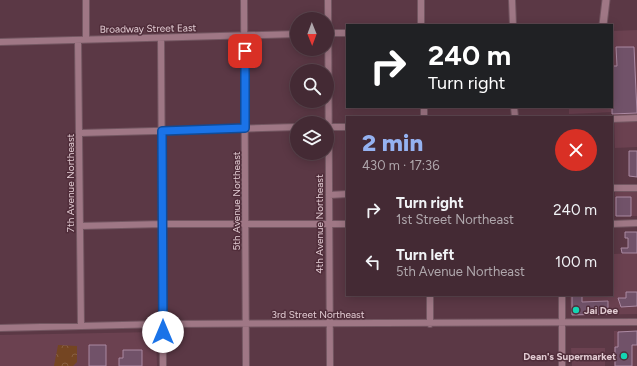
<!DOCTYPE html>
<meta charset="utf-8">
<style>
:root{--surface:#442a34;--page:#4e3640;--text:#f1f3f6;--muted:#afa7ac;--line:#5c464f;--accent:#95b2f1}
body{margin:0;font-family:Figtree,sans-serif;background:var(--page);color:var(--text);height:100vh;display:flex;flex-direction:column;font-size:15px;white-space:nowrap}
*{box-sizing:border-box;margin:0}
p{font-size:13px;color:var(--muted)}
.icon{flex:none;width:22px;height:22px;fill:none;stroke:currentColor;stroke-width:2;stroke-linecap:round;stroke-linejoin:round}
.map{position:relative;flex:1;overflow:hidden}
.drawer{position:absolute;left:346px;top:116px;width:267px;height:180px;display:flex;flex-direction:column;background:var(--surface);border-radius:0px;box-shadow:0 2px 10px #0003,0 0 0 1px var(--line)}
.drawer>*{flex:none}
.hud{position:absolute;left:346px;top:24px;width:267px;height:84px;border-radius:0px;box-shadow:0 2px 10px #0003,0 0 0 1px var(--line);background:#202124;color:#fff;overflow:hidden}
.needle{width:26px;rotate:179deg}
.buttons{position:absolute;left:290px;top:12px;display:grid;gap:8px}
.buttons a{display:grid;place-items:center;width:44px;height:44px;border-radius:50%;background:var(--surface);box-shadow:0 2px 10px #0003,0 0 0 1px var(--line);font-size:20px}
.pin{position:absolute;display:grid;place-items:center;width:34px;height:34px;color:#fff;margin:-17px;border-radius:8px;box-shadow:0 2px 6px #0006}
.me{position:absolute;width:44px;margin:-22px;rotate:0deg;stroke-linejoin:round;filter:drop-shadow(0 0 3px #0008)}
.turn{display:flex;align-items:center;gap:14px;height:84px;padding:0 16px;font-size:18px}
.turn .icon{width:52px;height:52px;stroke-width:2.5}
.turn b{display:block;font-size:28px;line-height:34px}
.round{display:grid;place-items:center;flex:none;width:42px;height:42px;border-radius:21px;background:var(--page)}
.headline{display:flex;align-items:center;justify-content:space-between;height:68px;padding:0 16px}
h1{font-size:24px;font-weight:800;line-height:30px;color:var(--accent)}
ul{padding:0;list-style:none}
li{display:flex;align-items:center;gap:12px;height:52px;padding:0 16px}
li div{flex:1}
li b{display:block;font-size:15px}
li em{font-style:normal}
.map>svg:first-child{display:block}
.built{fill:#6b4150}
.park{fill:url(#park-crowns)}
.building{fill:#715269;stroke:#ab89a2}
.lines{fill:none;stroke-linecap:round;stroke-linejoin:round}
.minor-casing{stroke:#735661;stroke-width:8}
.tertiary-casing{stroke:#735661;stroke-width:9}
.minor{stroke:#9f7785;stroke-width:6}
.tertiary{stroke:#9f7785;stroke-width:7}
.route-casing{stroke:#114b97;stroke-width:10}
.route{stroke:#1a73e8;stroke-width:7}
.poi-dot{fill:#13d5b3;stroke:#502d3a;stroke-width:1.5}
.labels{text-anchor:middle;stroke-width:3;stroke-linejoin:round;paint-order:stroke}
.street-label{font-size:10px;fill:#e2ccd3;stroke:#502d3a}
.poi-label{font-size:10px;font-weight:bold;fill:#e2ccd3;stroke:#502d3a;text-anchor:start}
</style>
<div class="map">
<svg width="637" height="366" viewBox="0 0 637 366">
<defs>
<pattern id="park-crowns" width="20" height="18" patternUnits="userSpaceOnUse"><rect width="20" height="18" fill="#744522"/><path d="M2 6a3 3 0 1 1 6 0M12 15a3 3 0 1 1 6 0" fill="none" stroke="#885f41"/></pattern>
</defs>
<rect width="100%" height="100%" fill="#5b3845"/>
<path class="built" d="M637,30V147L615,148L614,112L569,114V107H612V31Z
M615,190H637V216H615Z
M637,253V314L571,315L570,295H612L614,254Z
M614,331H637V366H614Z
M156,332L157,366H0V335Z
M571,348H605V366H572Z"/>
<path class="park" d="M58,345L77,346V362L73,366H54Z"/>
<path class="building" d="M616,47H634L637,113L612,114V66H617Z
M629,151H637V177L629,176Z
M616,197H631V216H616Z
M625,232H637V253H622L621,248H628V238H625Z
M626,292H637V306L621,307L618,298H626Z
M572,295H582V302L608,301V314L572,315Z
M637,331V345H632V366H615V347H618V332Z
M89,345H106V366H89Z
M123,350H142V366H119V358H123Z"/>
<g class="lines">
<g class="minor-casing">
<path id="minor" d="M86,0V39
M244,0L246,366
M328,0L330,366
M421,0V25
M512,0L513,25
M327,33H347
M161,38L163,366
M78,40L81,326
M0,42L297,34
M424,107V117
M514,107L515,117
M612,119L637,118
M327,127H347
M80,133L297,127
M612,188H637
M329,195L347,194
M612,224L637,223
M80,226L163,224H347
M430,295V324
M562,295V366
M0,328L163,324L637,322"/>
</g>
<g class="tertiary-casing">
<path id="tertiary" d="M603,25L606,0"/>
</g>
<use href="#minor" class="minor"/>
<use href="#tertiary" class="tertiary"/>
</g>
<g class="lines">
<g class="route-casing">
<path id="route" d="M163,332L162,131L245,128V51"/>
</g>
<use href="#route" class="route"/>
</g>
<g class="poi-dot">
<circle cx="576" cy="310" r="4"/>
<circle cx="624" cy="356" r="4"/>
</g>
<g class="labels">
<g class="street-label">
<text transform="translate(148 28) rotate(-1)" y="4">Broadway Street East</text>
<text transform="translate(70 183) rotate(-90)" y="4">7th Avenue Northeast</text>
<text transform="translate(236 201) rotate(-90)" y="4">5th Avenue Northeast</text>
<text transform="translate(319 224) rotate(-90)" y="4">4th Avenue Northeast</text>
<text x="318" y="318">3rd Street Northeast</text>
</g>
<g class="poi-label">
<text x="584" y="314">Jai Dee</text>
<text x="616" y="360" text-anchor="end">Dean's Supermarket</text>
</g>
</g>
</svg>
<div class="buttons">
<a><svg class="needle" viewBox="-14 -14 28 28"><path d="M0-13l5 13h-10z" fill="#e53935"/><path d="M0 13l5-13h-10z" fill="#afa7ac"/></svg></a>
<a><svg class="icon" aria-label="search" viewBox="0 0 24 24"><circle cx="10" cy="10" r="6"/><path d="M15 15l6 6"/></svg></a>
<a><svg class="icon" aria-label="layers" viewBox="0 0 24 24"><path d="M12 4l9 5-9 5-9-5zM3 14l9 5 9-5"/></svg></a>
</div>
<div class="pin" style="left:245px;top:51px;background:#d93025"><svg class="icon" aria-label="arrive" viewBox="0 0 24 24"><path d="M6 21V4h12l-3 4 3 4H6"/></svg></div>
<svg class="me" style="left:163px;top:332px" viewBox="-20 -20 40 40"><circle r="19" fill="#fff"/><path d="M0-13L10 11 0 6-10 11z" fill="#1a73e8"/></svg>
<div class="hud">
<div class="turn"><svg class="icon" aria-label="right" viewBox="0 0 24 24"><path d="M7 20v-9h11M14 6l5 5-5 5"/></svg><div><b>240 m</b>Turn right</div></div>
</div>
<section class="drawer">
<div class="headline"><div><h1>2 min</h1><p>430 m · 17:36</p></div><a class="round" style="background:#d93025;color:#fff"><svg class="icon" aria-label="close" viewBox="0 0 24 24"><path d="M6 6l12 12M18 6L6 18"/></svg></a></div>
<ul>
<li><svg class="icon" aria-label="right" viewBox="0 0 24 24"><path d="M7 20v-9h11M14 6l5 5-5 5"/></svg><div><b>Turn right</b><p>1st Street Northeast</p></div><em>240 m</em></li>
<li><svg class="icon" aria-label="left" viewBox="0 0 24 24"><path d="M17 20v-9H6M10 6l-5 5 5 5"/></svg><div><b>Turn left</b><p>5th Avenue Northeast</p></div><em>100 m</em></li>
</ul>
</section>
</div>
